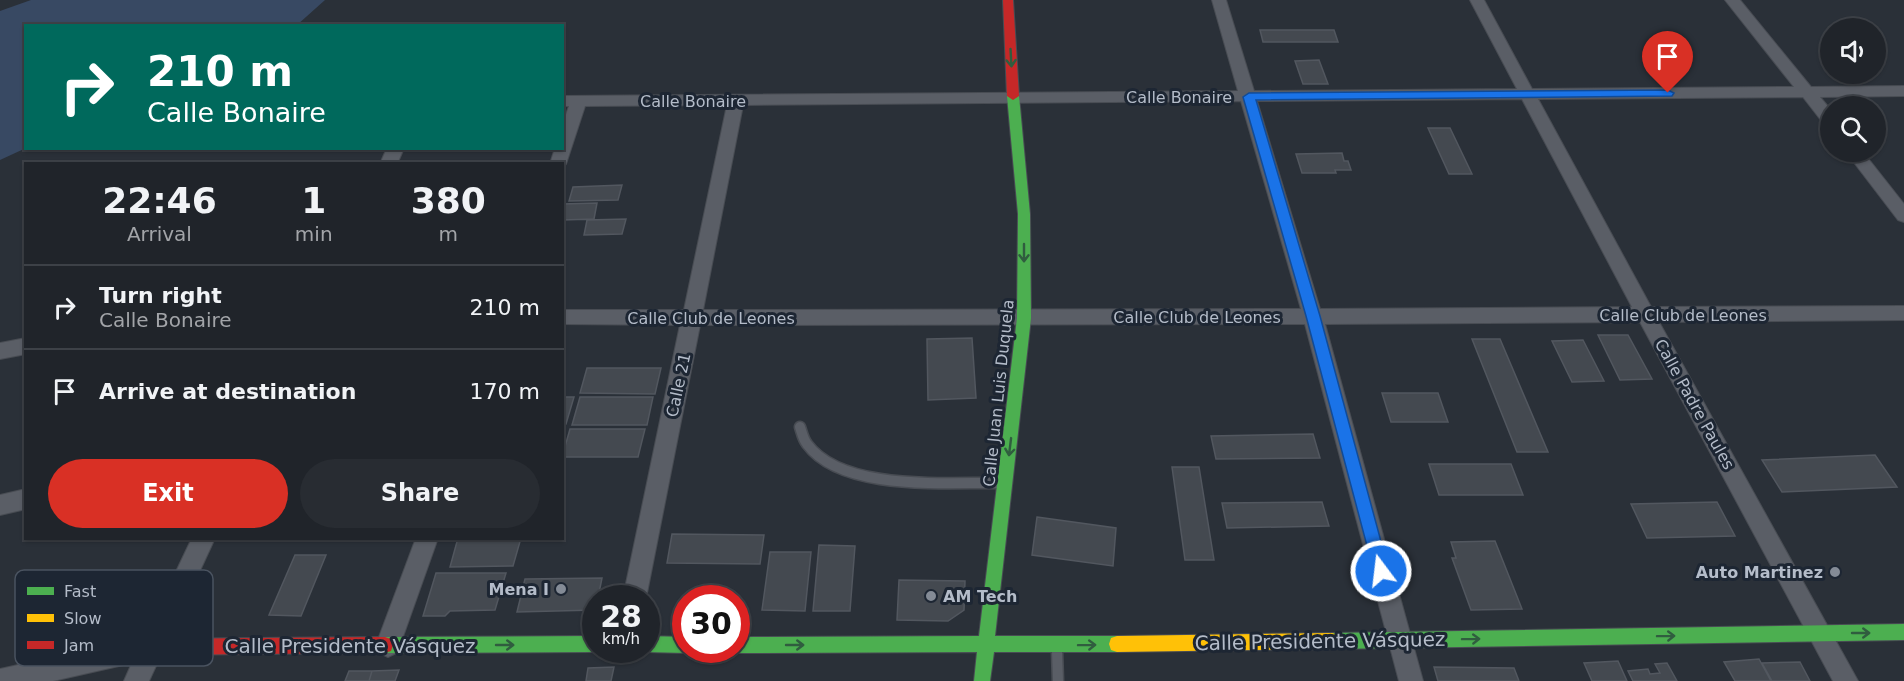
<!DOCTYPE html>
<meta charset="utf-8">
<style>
:root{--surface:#20242a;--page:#282c32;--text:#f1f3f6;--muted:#a2a4a8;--line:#3d4147;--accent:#d93025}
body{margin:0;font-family:"DejaVu Sans",sans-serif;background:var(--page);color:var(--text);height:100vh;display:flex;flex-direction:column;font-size:22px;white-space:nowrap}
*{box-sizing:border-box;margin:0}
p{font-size:20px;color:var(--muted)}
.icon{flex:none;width:33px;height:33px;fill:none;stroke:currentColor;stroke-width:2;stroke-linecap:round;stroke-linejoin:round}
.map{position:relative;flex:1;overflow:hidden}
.details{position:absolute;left:24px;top:162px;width:540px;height:378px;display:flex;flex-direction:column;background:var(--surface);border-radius:0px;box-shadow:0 2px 4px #0004,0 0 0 2px var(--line)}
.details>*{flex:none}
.hud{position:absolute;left:24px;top:24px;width:540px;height:126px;border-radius:0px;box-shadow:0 2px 4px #0004,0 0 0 2px var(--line);background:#00695c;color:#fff;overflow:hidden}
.buttons{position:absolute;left:1820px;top:18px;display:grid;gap:12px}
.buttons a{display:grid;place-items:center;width:66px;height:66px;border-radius:50%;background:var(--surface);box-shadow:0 2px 4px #0004,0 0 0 2px var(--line);font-size:30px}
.speed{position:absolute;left:582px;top:585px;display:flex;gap:12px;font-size:30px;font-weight:700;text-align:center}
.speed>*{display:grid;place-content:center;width:78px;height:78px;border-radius:50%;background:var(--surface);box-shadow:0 2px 4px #0004,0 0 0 2px var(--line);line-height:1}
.speed small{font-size:15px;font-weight:400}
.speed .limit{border:9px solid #d22;background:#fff;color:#111}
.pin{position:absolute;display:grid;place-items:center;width:51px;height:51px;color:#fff;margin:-62px -26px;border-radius:50% 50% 50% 0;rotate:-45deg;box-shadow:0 0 6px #0007}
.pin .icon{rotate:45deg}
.me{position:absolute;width:66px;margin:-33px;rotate:345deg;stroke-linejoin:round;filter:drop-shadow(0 0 4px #0008)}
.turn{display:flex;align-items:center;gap:21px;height:126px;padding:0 24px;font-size:27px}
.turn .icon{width:78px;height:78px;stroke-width:2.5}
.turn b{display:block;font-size:42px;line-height:51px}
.eta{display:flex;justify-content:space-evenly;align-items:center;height:102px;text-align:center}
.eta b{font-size:36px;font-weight:800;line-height:42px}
.button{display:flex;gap:12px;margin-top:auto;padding:12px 24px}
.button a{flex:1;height:69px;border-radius:36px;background:var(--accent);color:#fff;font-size:24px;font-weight:800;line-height:69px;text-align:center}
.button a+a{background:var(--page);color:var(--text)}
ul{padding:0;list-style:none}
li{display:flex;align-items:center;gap:18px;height:84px;padding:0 24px;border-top:2px solid var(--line)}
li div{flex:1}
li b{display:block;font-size:22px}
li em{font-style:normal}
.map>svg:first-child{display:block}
.water{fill:#384963}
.building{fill:#444950;stroke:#52575f;stroke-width:1.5}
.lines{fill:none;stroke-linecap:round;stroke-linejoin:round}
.lane-casing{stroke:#484c53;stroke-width:13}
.street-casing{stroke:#484c53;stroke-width:2}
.fast-casing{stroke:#484c53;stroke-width:2}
.slow-casing{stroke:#484c53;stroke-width:2}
.jam-casing{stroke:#484c53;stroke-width:2}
.lane{stroke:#5a5e66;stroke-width:10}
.street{fill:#5a5e66;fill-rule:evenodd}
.fast{fill:#4caf50;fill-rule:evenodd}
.slow{fill:#ffc107;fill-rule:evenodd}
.jam{fill:#c62828;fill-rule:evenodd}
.oneway{stroke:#305d3f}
.route{fill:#1a73e8;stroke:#114b97;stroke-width:1.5}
.poi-dot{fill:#848b96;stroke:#1d2633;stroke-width:2}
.labels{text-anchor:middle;stroke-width:6;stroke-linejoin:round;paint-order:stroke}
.street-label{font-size:16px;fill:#b4bcc9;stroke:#1d2633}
.poi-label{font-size:16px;font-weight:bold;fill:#b4bcc9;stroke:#1d2633;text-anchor:end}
.near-street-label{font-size:20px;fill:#b4bcc9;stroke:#1d2633}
.key{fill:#1d2633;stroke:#4a5360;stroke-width:1.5}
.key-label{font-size:16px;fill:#b4bcc9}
</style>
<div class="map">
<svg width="1904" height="681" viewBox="0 0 1904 681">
<rect width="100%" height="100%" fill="#2a3038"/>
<path class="water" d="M31,0H325L297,25L26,26V148L0,160V11Z"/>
<path class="building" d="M1260,30H1334L1338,42H1263Z
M1319,60L1328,84H1303L1295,61Z
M1428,128H1450L1472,174H1449Z
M1342,153L1344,161H1348L1351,170H1335L1336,173H1302L1296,154Z
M622,185L618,200L569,201L573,187Z
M597,203L594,219L562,220V204Z
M626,219L622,234L584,235L587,220Z
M1598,335H1628L1652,379L1620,380Z
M972,338L976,398L928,400L927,339Z
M1472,339H1500L1548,452H1517Z
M1583,340L1604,381L1572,382L1552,341Z
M587,368H661L655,394L580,393Z
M1382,393H1438L1448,422H1391Z
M562,397H574L566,424H562Z
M580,397H653L647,425H572Z
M570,429H645L638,457H562Z
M1313,434L1320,458L1216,459L1211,436Z
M1875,455L1897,487L1782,492L1762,460Z
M1429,464H1511L1523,495H1439Z
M1172,467H1199L1214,560H1185Z
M1322,502L1329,526L1227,528L1222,503Z
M1717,502L1735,536L1647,538L1631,504Z
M1037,517L1116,528L1113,566L1032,555Z
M672,534L764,535L760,564L667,563Z
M458,538H521L513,566L450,567Z
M1495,541L1522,609L1471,610L1452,558H1456L1451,542Z
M819,545L855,546L850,611H813Z
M770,552H811L805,611L762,610Z
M295,555H326L301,616L269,615Z
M436,573H506L495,610L450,611L445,616H423Z
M602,578L598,598H596L595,610L517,612L525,579Z
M899,580L965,581L964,610L948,621L897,620Z
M1759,659L1771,681H1735L1724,662Z
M1618,661L1627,681H1592L1584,663Z
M1800,662L1810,681H1772L1762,663Z
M1667,663L1677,681H1633L1628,671L1648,669L1650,674L1660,673L1655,664Z
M614,667L611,681H586L588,668Z
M1434,667L1514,668L1519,681H1438Z
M399,670L395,681H369L372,671Z
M349,671H372L369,681H345Z"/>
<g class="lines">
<g class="lane-casing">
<path id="lane" d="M800,427C802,433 803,439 807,444C842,492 948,482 1001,483
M1057,651L1058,681"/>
</g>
<g class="street-casing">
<path id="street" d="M1212,0H1226L1254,91L1517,89L1470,0H1484L1532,89L1794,87L1725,0H1740L1811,87L1904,86V96L1820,97L1830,109V125L1824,124L1803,97L1538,99L1651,307L1904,306V320L1659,322L1858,681H1833L1640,322L1325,324L1423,681H1399L1305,324L700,325L646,598H623L680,325L562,324V310H684L727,105L585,106L566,164L562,169V164H550L555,148H562V126L569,106H562V96L1238,91ZM1522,99L1632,307L1320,309L1257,101ZM1241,101L1301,309L703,310L743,105Z
M387,148H404L397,164H380Z
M1846,152H1863L1904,204V222L1898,220Z
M26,338V354L0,359V343Z
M26,489V509L0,515V495Z
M192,538H215L149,681H124L132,663L53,681H0V669L145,637Z
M416,538H438L400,645L396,653L388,657L380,653L376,645Z"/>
</g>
<g class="fast-casing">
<path id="fast" d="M1013,92L1019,96L1030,214L1031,318L995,636H1117L1123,638L1125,644L1123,650L1117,652H994L990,681H974L977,652L736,653L730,651L736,650V637L979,636L1017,318L1018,214L1007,96Z
M1904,624V640L1332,649L1326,647L1324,641L1326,635L1332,633Z
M596,636V650H602L596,652L385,653L379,651L377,645L379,639L385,637Z
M646,636L686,637V650H692L686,653L646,652L640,650H646Z"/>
</g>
<g class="slow-casing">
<path id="slow" d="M1332,633L1338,635L1340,641L1338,647L1332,649L1117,652L1111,650L1109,644L1111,638L1117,636Z"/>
</g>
<g class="jam-casing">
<path id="jam" d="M1003,0H1013L1019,96L1013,100L1007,96Z
M385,637L391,639L393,645L391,651L385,653L152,655L146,653L144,647L146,641L152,639Z"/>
</g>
<use href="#lane" class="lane"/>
<use href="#street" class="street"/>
<use href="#fast" class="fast"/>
<use href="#slow" class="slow"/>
<use href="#jam" class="jam"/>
</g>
<defs><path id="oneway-shaft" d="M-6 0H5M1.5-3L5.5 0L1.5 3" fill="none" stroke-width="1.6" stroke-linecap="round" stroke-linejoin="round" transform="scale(1.5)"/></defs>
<g class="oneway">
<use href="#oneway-shaft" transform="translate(1011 58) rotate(87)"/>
<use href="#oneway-shaft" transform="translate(1024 253) rotate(90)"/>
<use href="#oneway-shaft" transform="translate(1010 447) rotate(97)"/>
<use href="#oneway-shaft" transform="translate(1861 633)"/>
<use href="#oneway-shaft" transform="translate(1666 636) rotate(-1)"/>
<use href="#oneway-shaft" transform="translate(1471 639) rotate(-1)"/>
<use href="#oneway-shaft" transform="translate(505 645)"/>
<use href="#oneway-shaft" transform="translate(795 645)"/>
<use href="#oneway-shaft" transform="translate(1087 645) rotate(-1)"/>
</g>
<path class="route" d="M1668,90L1674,93L1672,96L1256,100L1320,316L1389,571L1386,576L1381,578L1375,576L1306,316L1243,97L1249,93Z"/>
<g class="poi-dot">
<circle cx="1835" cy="572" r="6"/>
<circle cx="561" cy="589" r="6"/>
<circle cx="931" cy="596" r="6"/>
</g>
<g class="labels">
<g class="street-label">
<text x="1179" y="103">Calle Bonaire</text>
<text x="693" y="107">Calle Bonaire</text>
<text x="1683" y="321">Calle Club de Leones</text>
<text x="1197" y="323">Calle Club de Leones</text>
<text x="711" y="324">Calle Club de Leones</text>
<text transform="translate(678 385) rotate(-78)" y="6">Calle 21</text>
<text transform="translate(998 393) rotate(-84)" y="6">Calle Juan Luis Duquela</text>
<text transform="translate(1695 404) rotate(61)" y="6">Calle Padre Paules</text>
</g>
<g class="poi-label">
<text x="1823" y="578">Auto Martinez</text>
<text x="549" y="595">Mena I</text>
<text x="943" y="602" text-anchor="start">AM Tech</text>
</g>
<g class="near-street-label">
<text transform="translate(1320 641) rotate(-1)" y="7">Calle Presidente Vásquez</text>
<text x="350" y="653">Calle Presidente Vásquez</text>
</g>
</g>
<rect x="15" y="570" width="198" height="96" rx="9" class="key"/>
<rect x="27" y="587" width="27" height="8" fill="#4caf50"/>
<rect x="27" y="614" width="27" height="8" fill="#ffc107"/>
<rect x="27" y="641" width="27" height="8" fill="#c62828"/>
<g class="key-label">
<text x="64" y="597">Fast</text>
<text x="64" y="624">Slow</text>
<text x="64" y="651">Jam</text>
</g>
</svg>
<div class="buttons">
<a><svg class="icon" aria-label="sound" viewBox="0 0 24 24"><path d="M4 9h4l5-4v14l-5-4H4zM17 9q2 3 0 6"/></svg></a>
<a><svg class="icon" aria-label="search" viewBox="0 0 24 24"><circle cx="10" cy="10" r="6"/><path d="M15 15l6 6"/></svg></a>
</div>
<div class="speed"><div>28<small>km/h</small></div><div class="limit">30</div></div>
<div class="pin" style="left:1668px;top:93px;background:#d93025"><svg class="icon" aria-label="arrive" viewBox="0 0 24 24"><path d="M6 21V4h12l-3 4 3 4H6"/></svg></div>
<svg class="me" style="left:1381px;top:571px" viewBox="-20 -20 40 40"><circle r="17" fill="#1a73e8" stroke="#fff" stroke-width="3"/><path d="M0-11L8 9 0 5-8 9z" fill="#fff"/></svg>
<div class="hud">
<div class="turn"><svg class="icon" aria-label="right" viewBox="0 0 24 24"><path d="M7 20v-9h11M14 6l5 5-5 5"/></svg><div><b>210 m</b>Calle Bonaire</div></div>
</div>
<section class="details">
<div class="eta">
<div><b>22:46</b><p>Arrival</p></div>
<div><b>1</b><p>min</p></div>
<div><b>380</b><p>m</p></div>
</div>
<ul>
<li><svg class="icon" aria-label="right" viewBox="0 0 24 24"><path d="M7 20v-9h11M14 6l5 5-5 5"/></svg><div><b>Turn right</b><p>Calle Bonaire</p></div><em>210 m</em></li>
<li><svg class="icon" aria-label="arrive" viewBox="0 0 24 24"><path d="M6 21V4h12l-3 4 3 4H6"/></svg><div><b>Arrive at destination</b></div><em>170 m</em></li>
</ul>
<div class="button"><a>Exit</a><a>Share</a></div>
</section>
</div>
